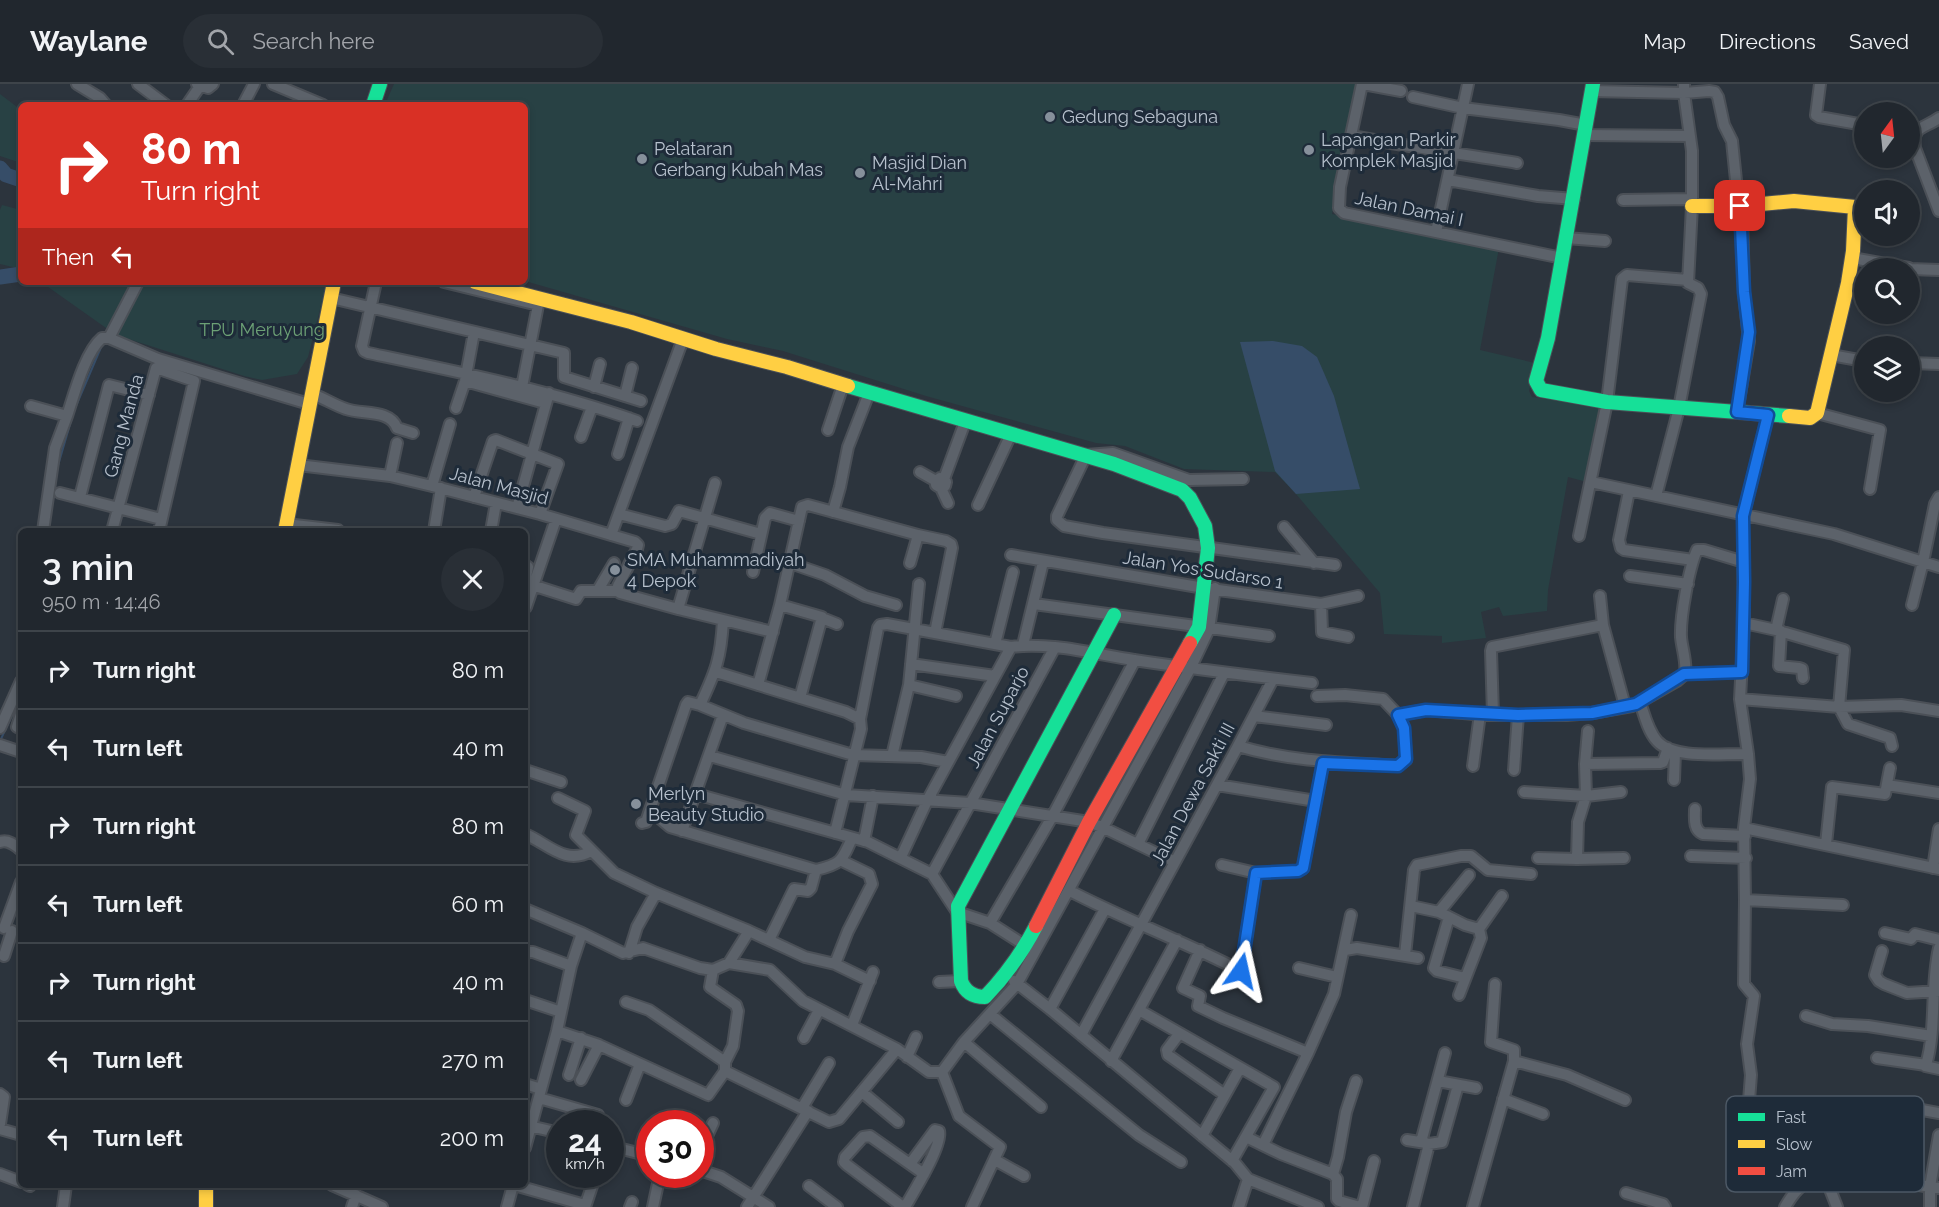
<!DOCTYPE html>
<meta charset="utf-8">
<style>
:root{--surface:#21272e;--page:#292f36;--text:#f1f3f6;--muted:#a2a5aa;--line:#3e444a}
body{margin:0;font-family:Raleway,sans-serif;background:var(--page);color:var(--text);height:100vh;display:flex;flex-direction:column;font-size:22px;white-space:nowrap}
*{box-sizing:border-box;margin:0}
p{font-size:20px;color:var(--muted)}
.icon{flex:none;width:33px;height:33px;fill:none;stroke:currentColor;stroke-width:2;stroke-linecap:round;stroke-linejoin:round}
.map{position:relative;flex:1;overflow:hidden}
.panel{position:absolute;left:18px;top:444px;width:510px;height:660px;display:flex;flex-direction:column;background:var(--surface);border-radius:9px;box-shadow:0 3px 9px #0003,0 0 0 2px var(--line)}
.panel>*{flex:none}
.hud{position:absolute;left:18px;top:18px;width:510px;height:183px;border-radius:9px;box-shadow:0 3px 9px #0003,0 0 0 2px var(--line);background:#d93025;color:#fff;overflow:hidden}
.needle{width:39px;rotate:15deg}
.fabs{position:absolute;left:1854px;top:18px;display:grid;gap:12px}
.fabs a{display:grid;place-items:center;width:66px;height:66px;border-radius:50%;background:var(--surface);box-shadow:0 3px 9px #0003,0 0 0 2px var(--line);font-size:30px}
.speed{position:absolute;left:546px;top:1026px;display:flex;gap:12px;font-size:30px;font-weight:700;text-align:center}
.speed>*{display:grid;place-content:center;width:78px;height:78px;border-radius:50%;background:var(--surface);box-shadow:0 3px 9px #0003,0 0 0 2px var(--line);line-height:1}
.speed small{font-size:15px;font-weight:400}
.speed .limit{border:9px solid #d22;background:#fff;color:#111}
.pin{position:absolute;display:grid;place-items:center;width:51px;height:51px;color:#fff;margin:-26px;border-radius:12px;box-shadow:0 3px 9px #0006}
.me{position:absolute;width:66px;margin:-33px;rotate:11deg;stroke-linejoin:round;filter:drop-shadow(0 0 4px #0008)}
.turn{display:flex;align-items:center;gap:21px;height:126px;padding:0 24px;font-size:27px}
.turn .icon{width:78px;height:78px;stroke-width:2.5}
.turn b{display:block;font-size:42px;line-height:51px}
.then{display:flex;align-items:center;height:57px;padding:0 24px;background:#0003;gap:12px;font-size:22px}
.round{display:grid;place-items:center;flex:none;width:63px;height:63px;border-radius:32px;background:var(--page)}
.head{display:flex;align-items:center;justify-content:space-between;height:102px;padding:0 24px}
h1{font-size:36px;font-weight:600;line-height:45px}
ul{padding:0;list-style:none}
li{display:flex;align-items:center;gap:18px;height:78px;padding:0 24px;border-top:2px solid var(--line)}
li div{flex:1}
li b{display:block;font-size:22px}
li em{font-style:normal}
header{display:flex;align-items:center;gap:36px;box-sizing:border-box;height:84px;padding:0 30px;background:var(--surface);border-bottom:2px solid var(--line)}
header strong{font-size:28px}
nav{display:flex;gap:33px;margin-inline-start:auto;font-size:21px}
.search{width:420px;height:54px;background:var(--page);display:flex;align-items:center;gap:15px;box-sizing:border-box;padding:0 21px;border-radius:33px;color:var(--muted);font-size:22px}
.map>svg:first-child{display:block}
.green{fill:#284144}
.water{fill:#364d68}
.lines{fill:none;stroke-linecap:round;stroke-linejoin:round}
.stream{stroke:#364d68;stroke-width:2}
.river{stroke:#364d68;stroke-width:15}
.street-casing{stroke:#4b5057;stroke-width:14}
.fast-casing{stroke:#4b5057;stroke-width:16}
.slow-casing{stroke:#4b5057;stroke-width:16}
.jam-casing{stroke:#4b5057;stroke-width:16}
.street{stroke:#5c626a;stroke-width:10}
.fast{stroke:#16e098;stroke-width:14}
.slow{stroke:#ffcf43;stroke-width:14}
.jam{stroke:#f24e42;stroke-width:14}
.route-casing{stroke:#114b97;stroke-width:15}
.route{stroke:#1a73e8;stroke-width:10}
.poi-dot{fill:#86909b;stroke:#1e2b39;stroke-width:2}
.labels{text-anchor:middle;stroke-width:6;stroke-linejoin:round;paint-order:stroke}
.poi-label{font-size:18px;fill:#b7c1cd;stroke:#1e2b39;text-anchor:start}
.street-label{font-size:18px;fill:#b7c1cd;stroke:#1e2b39}
.park-label{font-size:18px;fill:#6ca075;stroke:#1e2b39}
.key{fill:#1e2b39;stroke:#4c5865;stroke-width:1.5}
.key-label{font-size:16px;fill:#b7c1cd}
</style>
<header>
<strong>Waylane</strong>
<div class="search"><svg class="icon" aria-label="search" viewBox="0 0 24 24"><circle cx="10" cy="10" r="6"/><path d="M15 15l6 6"/></svg>Search here</div>
<nav><a>Map</a><a>Directions</a><a>Saved</a></nav>
</header>
<div class="map">
<svg width="1939" height="1123" viewBox="0 0 1939 1123">
<rect width="100%" height="100%" fill="#2c343d"/>
<path class="green" d="M394,0H1356L1332,130L1499,164L1480,266L1535,279L1529,307L1532,313L1604,322L1587,398L1568,393L1548,506L1547,527L1503,532L1499,523L1481,528L1486,554L1442,559V552L1384,550L1380,509L1296,410L1275,388L1184,385L1125,362L1096,359L926,312L783,267L727,255L525,197V21H395L386,18Z
M0,10L21,26V79L0,72Z
M2,121L21,126V185L0,180V126Z
M41,198H327L308,273L297,290L262,296L244,292L116,251Z"/>
<path class="water" d="M1273,257L1302,262L1317,273L1334,312L1360,405L1296,410L1275,387L1240,258Z"/>
<g class="lines">
<path class="stream" d="M76,322L102,261
M57,385L73,330
M0,657L21,612"/>
<path class="river" d="M0,84L6,91L21,96
M0,193L21,190"/>
<g class="street-casing">
<path id="street" d="M77,0L100,14L106,21
M138,0L166,21
M197,0L208,4L213,0
M273,0L323,21
M1362,0L1340,103L1339,124L1344,129L1562,174
M1363,0L1401,7
M1684,0V9L1709,7L1715,8L1718,13L1724,41L1732,57L1738,116L1742,128L1744,208L1749,257L1737,328
M1820,0L1816,31L1819,33L1864,41
M1591,7L1684,9L1692,67V122L1688,199L1698,204L1701,210L1679,324L1656,412
M1413,13L1463,24L1559,36L1586,41
M187,21L200,2
M243,21L254,0
M1939,34C1924,45 1912,41 1915,64L1939,127
M1584,51L1690,52
M1351,52C1406,62 1461,70 1517,79
M1448,96L1538,112L1574,115
M1623,116L1692,115
M1436,148L1468,0
M1566,154L1605,157
M1852,174L1909,184
M1910,185L1939,186
M138,198L109,254L158,275L309,320
M376,198L362,262L364,267L368,269C459,288 549,306 637,337
M444,198L538,221L522,303
M331,214L564,269V293L641,317
M1831,271L1864,277
M1910,279L1939,280
M465,297L545,319
M594,303L600,280
M312,310C324,314 334,321 346,325C362,331 390,325 397,344L413,349
M625,312L632,284
M31,322L67,332L55,364L43,447
M456,324L465,297L474,248
M1817,329L1880,346L1870,405
M67,332C74,311 85,268 102,254H109
M828,346L843,301
M581,353L592,323
M618,370L629,334
M298,381L390,392L432,402L540,430L635,458L638,461L637,465L618,502V507
M920,388L936,397
M390,392L397,359
M940,394L944,395L946,398L945,402L941,404L936,401V397Z
M944,395L965,338
M1243,395L1189,396L1113,369L1086,371L1057,432V436L1064,442L1103,449L1335,481
M1591,398L1834,450L1939,483
M432,402L450,340
M941,404L948,419
M1629,407L1619,456L1621,464L1624,466L1693,476
M60,409L161,435
M80,413L109,301L149,311
M474,413L493,357L496,356L558,380L540,430
M978,421L1011,350
M517,424L549,309
M833,428L840,403L848,363L869,309
M619,430L665,442L672,440L679,427L761,450
M286,440L338,446
M1284,443L1314,479
M112,447L156,284L194,297L159,447
M434,447L441,404
M491,447L496,419
M611,451L683,255
M1579,452L1607,318L1622,195L1627,191L1688,196
M1011,471L1204,504L1321,520L1358,512
M790,479L825,491L865,512L896,521
M910,479L918,451
M525,481L528,483L525,498
M753,488L765,434L770,429L799,437
M1630,492L1688,500
M532,501L576,515L581,507H618L620,509L678,525L773,548
M598,506L614,479
M1600,512L1603,541L1625,622
M1034,520L1269,552
M1321,520L1322,548L1348,553
M780,521L822,533L800,614
M1912,521L1923,478L1935,420L1939,413
M526,523L556,435
M678,525L715,399
M822,534L837,540
M1744,539L1776,546L1844,566L1839,623L1848,640L1890,654L1892,662
M1776,546L1783,515
M1781,547L1779,582L1799,584L1802,585L1803,594
M995,560L1013,488
M1023,561L1043,478
M1011,563C1052,558 1094,570 1134,576C1193,585 1252,592 1312,599
M911,580L995,592
M716,588L846,628L860,635
M1685,590C1687,578 1682,565 1681,553C1680,533 1689,484 1697,466H1704L1744,478
M758,601L780,521L802,423L808,421L918,451L946,457L951,460L952,464L935,549L1011,563L927,717L901,773
M909,601L956,612
M1317,612L1345,611L1383,615L1398,631
M1740,615L1839,623L1901,621L1939,627
M1640,618L1677,597L1685,590L1742,588
M700,621L744,639L853,671L921,673L948,678
M1493,631L1491,567L1492,563L1603,541
M1254,632L1326,641
M17,643L21,630
M0,644L21,597
M0,661L21,668
M1238,662C1291,678 1343,678 1398,682L1406,676L1404,644L1398,631L1426,626L1487,631H1567L1592,629L1632,622L1640,618C1644,630 1648,647 1657,657C1674,676 1723,669 1748,670L1750,695L1744,744L1939,785
M1748,670L1740,615L1744,539L1743,432L1768,331
M710,672L846,711L970,719L1089,738L1104,744L1175,778
M892,672L909,601L919,500
M1585,680L1660,679L1663,678L1668,664
M1473,682L1480,630
M525,686L561,698
M1514,686L1518,631
M1674,696L1675,668
M1217,701L1316,717
M1887,701L1939,709
M1524,708L1586,712L1621,708
M696,710L868,758L932,790L957,828L990,839L1026,862
M558,714L585,727L576,751L614,789L656,809L749,847L805,873L835,880L870,897
M1695,725C1695,734 1693,746 1703,750L1745,752
M650,726L670,743L816,786C841,780 842,777 852,754
M642,739L646,738L650,726L686,621L688,618L700,621C716,587 721,574 723,536
M1744,744L1745,816L1843,821
M682,747L723,631
M835,749L861,645L860,635L878,544L880,541L887,540L935,549
M525,750C547,759 565,782 591,767
M864,757L873,712
M0,758C8,755 15,761 21,766
M1138,760L1224,589
M1826,760L1832,703L1885,710L1890,684
M1691,772L1746,774
M1538,774L1577,775L1578,738L1586,712L1585,680L1588,647
M1577,775L1624,774
M1222,781L1256,789
M1933,784L1939,745
M932,790L1055,563
M1070,807C1126,836 1185,858 1241,887L1256,789L1298,787L1303,784L1323,679
M1745,816L1744,900L1754,912L1747,960L1751,991L1747,1042L1750,1075
M1411,822L1439,828L1469,791
M525,825L582,849L623,869L643,864L700,884L713,886L710,903L736,921L738,927L733,962L725,978V987L708,1011L599,961L557,947
M1439,828L1465,841L1479,845L1502,812
M1449,833L1434,884L1437,887L1465,894
M990,839L1052,733L1135,576
M4,844L21,798
M1885,849L1911,855L1915,850L1939,856
M769,856L794,805L808,807L811,804L816,786
M1200,866L1183,904L1200,912L1198,922L1223,934L1308,969
M1345,866L1357,864L1418,874
M1882,867L1875,891L1879,897L1884,900L1907,909L1939,907
M525,868H533L571,882
M629,869L637,843L656,809
M1405,871L1414,786L1417,781L1461,772H1471L1488,786L1531,790
M4,872L12,847
M729,879L749,847
M835,880L848,847L872,800L869,790L842,777
M1299,884L1337,893
M713,886L729,879L770,886L803,917L897,965L929,988H942L964,958L1017,900L1191,583L1209,545L1215,504
M1014,897L1050,925L1235,1079L1248,1095L1318,1123
M939,898L961,897
M1495,900L1491,958L1514,966V977
M1459,911L1481,854L1479,845
M525,916L561,928
M626,918L649,926L725,978
M1050,925L1105,825
M1139,926L1274,1003L1232,1077
M990,930L1139,1051L1181,1078
M1806,932L1832,940L1868,942L1931,952
M852,941L873,888
M1179,950L1167,966L1168,971L1225,1011
M1081,951L1238,662L1273,595
M804,954L819,926
M964,958L1041,1023
M907,973L916,953
M1877,974L1926,981C1937,943 1930,903 1939,864
M1111,977L1177,856
M1925,982L1939,985
M725,987L829,1038L839,1035L897,965
M942,988L959,1032L1000,1063L972,1123
M569,991L581,954
M581,996L599,961
M1438,997L1476,1004
M525,1000L541,1005
M862,1008L898,1038
M0,1010L4,1013L0,1040
M539,1014L598,1031
M1503,1015L1543,1030
M626,1016L640,980
M1884,1019L1939,1029
M1783,1021L1810,1083L1823,1087L1837,1123
M802,1024L829,979
M1849,1037L1854,1094
M525,1041L560,1049
M0,1045L21,1051
M1202,1052L1240,984
M1246,1053L1281,1070L1333,1090L1337,1095V1115L1339,1117L1360,1123
M1407,1056L1426,1059
M1421,1058L1445,969
M1263,1061L1308,969L1334,910L1351,831
M610,1062L650,1072
M525,1064L557,947L571,882L582,849
M700,1067L713,1039
M995,1076L1024,1092
M700,1086L721,1093L769,1123
M0,1090L21,1098
M1333,1090L1338,1073L1346,1028L1356,997
M28,1101L30,1102
M332,1101L382,1123
M514,1101L585,1121
M809,1102L837,1123
M1626,1109L1663,1120L1665,1123
M63,1123L66,1101
M352,1123L356,1111
M507,1123L513,1101
M585,1123L596,1090
M630,1123L632,1118
M653,1123L660,1090
M747,1123L808,1027
M903,1123L847,1081L844,1078L845,1073L863,1053L870,1052L924,1090
M905,1123C913,1109 943,1061 939,1047L935,1046L910,1080
M1239,1123L1248,1095
M1362,1123L1374,1077
M1413,1123L1429,1060L1442,1058L1458,1001
M1473,1123L1514,977L1567,991L1625,1016
M1785,1123C1791,1113 1798,1102 1810,1097C1838,1085 1908,1100 1939,1104
M1930,1123V1103L1939,1051"/>
</g>
<g class="fast-casing">
<path id="fast" d="M1593,0L1548,254L1536,297L1541,306L1607,318L1789,332
M373,21L380,0
M848,302L1114,380L1182,406L1190,414L1205,442L1208,464L1199,543L1190,559
M1036,842C1022,869 1006,891 985,913C973,913 965,908 961,897L958,822L1114,531"/>
</g>
<g class="slow-casing">
<path id="slow" d="M1692,122H1740L1794,117L1855,123L1853,167L1848,199L1817,329L1810,334L1789,332
M475,198L631,238L716,265L787,283L848,302
M285,447L334,198
M206,1101V1123"/>
</g>
<g class="jam-casing">
<path id="jam" d="M1036,842L1089,738L1190,559"/>
</g>
<use href="#street" class="street"/>
<use href="#fast" class="fast"/>
<use href="#slow" class="slow"/>
<use href="#jam" class="jam"/>
</g>
<g class="lines">
<g class="route-casing">
<path id="route" d="M1241,887L1256,789L1298,787L1303,784L1323,679L1398,682L1406,675L1404,644L1398,631L1426,626L1518,631L1592,629L1636,620L1684,590L1742,588L1744,498L1743,432L1768,331L1737,328L1749,248L1744,208L1740,122"/>
</g>
<use href="#route" class="route"/>
</g>
<g class="poi-dot">
<circle cx="1050" cy="33" r="6"/>
<circle cx="1309" cy="66" r="6"/>
<circle cx="642" cy="75" r="6"/>
<circle cx="860" cy="89" r="6"/>
<circle cx="615" cy="486" r="6"/>
<circle cx="636" cy="720" r="6"/>
</g>
<g class="labels">
<g class="poi-label">
<text x="1062" y="39">Gedung Sebaguna</text>
<text x="1321" y="62">Lapangan Parkir<tspan x="1321" dy="21">Komplek Masjid</tspan></text>
<text x="654" y="71">Pelataran<tspan x="654" dy="21">Gerbang Kubah Mas</tspan></text>
<text x="872" y="85">Masjid Dian<tspan x="872" dy="21">Al-Mahri</tspan></text>
<text x="627" y="482">SMA Muhammadiyah<tspan x="627" dy="21">4 Depok</tspan></text>
<text x="648" y="716">Merlyn<tspan x="648" dy="21">Beauty Studio</tspan></text>
</g>
<g class="street-label">
<text transform="translate(1409 125) rotate(12)" y="6">Jalan Damai I</text>
<text transform="translate(124 342) rotate(-75)" y="6">Gang Manda</text>
<text transform="translate(499 402) rotate(15)" y="6">Jalan Masjid</text>
<text transform="translate(1203 486) rotate(9)" y="6">Jalan Yos Sudarso 1</text>
<text transform="translate(998 633) rotate(-62)" y="6">Jalan Suparjo</text>
<text transform="translate(1193 710) rotate(-62)" y="6">Jalan Dewa Sakti III</text>
</g>
<g class="park-label">
<text x="262" y="252">TPU Meruyung</text>
</g>
</g>
<rect x="1726" y="1012" width="198" height="96" rx="9" class="key"/>
<rect x="1738" y="1029" width="27" height="8" fill="#16e098"/>
<rect x="1738" y="1056" width="27" height="8" fill="#ffcf43"/>
<rect x="1738" y="1083" width="27" height="8" fill="#f24e42"/>
<g class="key-label">
<text x="1776" y="1039">Fast</text>
<text x="1776" y="1066">Slow</text>
<text x="1776" y="1093">Jam</text>
</g>
</svg>
<div class="fabs">
<a><svg class="needle" viewBox="-14 -14 28 28"><path d="M0-13l5 13h-10z" fill="#e53935"/><path d="M0 13l5-13h-10z" fill="#a2a5aa"/></svg></a>
<a><svg class="icon" aria-label="sound" viewBox="0 0 24 24"><path d="M4 9h4l5-4v14l-5-4H4zM17 9q2 3 0 6"/></svg></a>
<a><svg class="icon" aria-label="search" viewBox="0 0 24 24"><circle cx="10" cy="10" r="6"/><path d="M15 15l6 6"/></svg></a>
<a><svg class="icon" aria-label="layers" viewBox="0 0 24 24"><path d="M12 4l9 5-9 5-9-5zM3 14l9 5 9-5"/></svg></a>
</div>
<div class="speed"><div>24<small>km/h</small></div><div class="limit">30</div></div>
<div class="pin" style="left:1740px;top:122px;background:#d93025"><svg class="icon" aria-label="arrive" viewBox="0 0 24 24"><path d="M6 21V4h12l-3 4 3 4H6"/></svg></div>
<svg class="me" style="left:1241px;top:887px" viewBox="-20 -20 40 40"><path d="M0-17L14 15 0 8-14 15z" fill="#1a73e8" stroke="#fff" stroke-width="4"/></svg>
<div class="hud">
<div class="turn"><svg class="icon" aria-label="right" viewBox="0 0 24 24"><path d="M7 20v-9h11M14 6l5 5-5 5"/></svg><div><b>80 m</b>Turn right</div></div>
<div class="then">Then<svg class="icon" aria-label="left" viewBox="0 0 24 24"><path d="M17 20v-9H6M10 6l-5 5 5 5"/></svg></div>
</div>
<section class="panel">
<div class="head"><div><h1>3 min</h1><p>950 m · 14:46</p></div><a class="round"><svg class="icon" aria-label="close" viewBox="0 0 24 24"><path d="M6 6l12 12M18 6L6 18"/></svg></a></div>
<ul>
<li><svg class="icon" aria-label="right" viewBox="0 0 24 24"><path d="M7 20v-9h11M14 6l5 5-5 5"/></svg><div><b>Turn right</b></div><em>80 m</em></li>
<li><svg class="icon" aria-label="left" viewBox="0 0 24 24"><path d="M17 20v-9H6M10 6l-5 5 5 5"/></svg><div><b>Turn left</b></div><em>40 m</em></li>
<li><svg class="icon" aria-label="right" viewBox="0 0 24 24"><path d="M7 20v-9h11M14 6l5 5-5 5"/></svg><div><b>Turn right</b></div><em>80 m</em></li>
<li><svg class="icon" aria-label="left" viewBox="0 0 24 24"><path d="M17 20v-9H6M10 6l-5 5 5 5"/></svg><div><b>Turn left</b></div><em>60 m</em></li>
<li><svg class="icon" aria-label="right" viewBox="0 0 24 24"><path d="M7 20v-9h11M14 6l5 5-5 5"/></svg><div><b>Turn right</b></div><em>40 m</em></li>
<li><svg class="icon" aria-label="left" viewBox="0 0 24 24"><path d="M17 20v-9H6M10 6l-5 5 5 5"/></svg><div><b>Turn left</b></div><em>270 m</em></li>
<li><svg class="icon" aria-label="left" viewBox="0 0 24 24"><path d="M17 20v-9H6M10 6l-5 5 5 5"/></svg><div><b>Turn left</b></div><em>200 m</em></li>
</ul>
</section>
</div>
